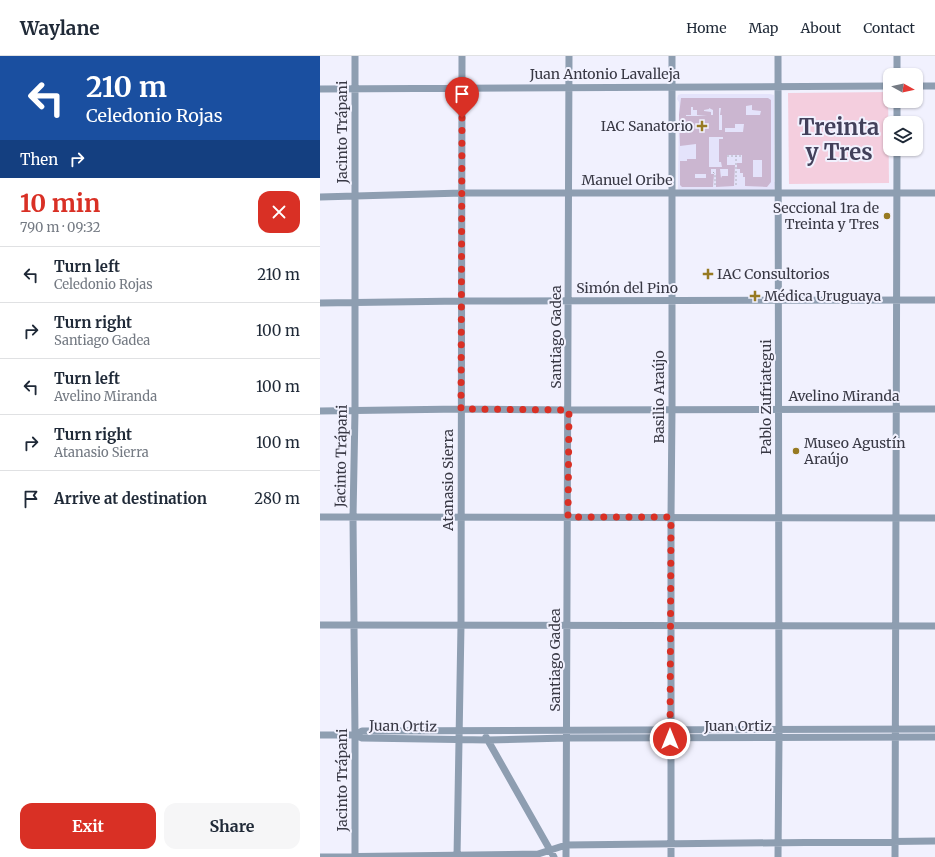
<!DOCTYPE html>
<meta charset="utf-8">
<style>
:root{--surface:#fff;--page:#f6f6f7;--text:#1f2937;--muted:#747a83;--line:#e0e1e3;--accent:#d93025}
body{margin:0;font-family:Merriweather,serif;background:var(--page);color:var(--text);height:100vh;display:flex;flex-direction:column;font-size:15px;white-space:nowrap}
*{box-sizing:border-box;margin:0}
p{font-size:13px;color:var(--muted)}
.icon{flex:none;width:22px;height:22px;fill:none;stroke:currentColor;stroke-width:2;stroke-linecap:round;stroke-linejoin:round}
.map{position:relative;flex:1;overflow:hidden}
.side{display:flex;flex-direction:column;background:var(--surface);width:320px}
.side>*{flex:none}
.top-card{background:#1a4fa0;color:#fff;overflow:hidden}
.needle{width:26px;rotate:98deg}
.fabs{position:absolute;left:563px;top:12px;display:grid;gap:8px}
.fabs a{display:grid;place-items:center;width:40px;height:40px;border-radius:8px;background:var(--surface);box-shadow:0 1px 3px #0004;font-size:20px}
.pin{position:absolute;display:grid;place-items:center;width:34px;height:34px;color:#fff;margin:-41px -17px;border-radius:50% 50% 50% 0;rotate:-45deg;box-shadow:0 0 4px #0007}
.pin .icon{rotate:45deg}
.me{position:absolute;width:44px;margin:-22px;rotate:0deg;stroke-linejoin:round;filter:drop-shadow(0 0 3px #0008)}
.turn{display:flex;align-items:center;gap:14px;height:84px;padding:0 20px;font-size:18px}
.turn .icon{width:52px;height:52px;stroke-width:2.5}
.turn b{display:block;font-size:28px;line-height:34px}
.then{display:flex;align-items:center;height:38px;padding:0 20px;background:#0003;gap:8px;font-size:15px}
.round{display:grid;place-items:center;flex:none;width:42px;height:42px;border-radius:12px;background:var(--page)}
.summary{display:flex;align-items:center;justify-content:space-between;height:68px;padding:0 20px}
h1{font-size:24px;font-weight:700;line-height:30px;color:var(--accent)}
.button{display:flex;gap:8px;margin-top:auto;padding:8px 20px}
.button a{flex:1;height:46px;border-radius:12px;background:var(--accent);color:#fff;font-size:16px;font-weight:700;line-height:46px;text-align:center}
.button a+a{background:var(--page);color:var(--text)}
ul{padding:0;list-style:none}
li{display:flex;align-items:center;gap:12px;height:56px;padding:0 20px;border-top:1px solid var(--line)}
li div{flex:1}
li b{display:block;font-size:15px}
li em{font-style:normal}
header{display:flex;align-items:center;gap:24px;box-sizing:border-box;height:56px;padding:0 20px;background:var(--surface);border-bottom:1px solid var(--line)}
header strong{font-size:19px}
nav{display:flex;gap:22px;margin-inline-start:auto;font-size:14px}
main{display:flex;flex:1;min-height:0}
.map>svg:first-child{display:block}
.built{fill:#e4e3fb}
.green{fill:#f4cede}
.building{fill:#cbb6d0;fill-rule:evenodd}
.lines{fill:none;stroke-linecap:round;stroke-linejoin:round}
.path{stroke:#b0b0bc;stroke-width:1;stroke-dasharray:2 2;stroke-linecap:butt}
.minor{stroke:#8e9eb1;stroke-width:7}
.route{stroke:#d93025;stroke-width:7;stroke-dasharray:0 12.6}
.poi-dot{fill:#977a22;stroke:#f1f1fe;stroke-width:1.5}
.labels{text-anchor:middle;stroke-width:4;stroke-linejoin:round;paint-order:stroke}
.street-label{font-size:14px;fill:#383844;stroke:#f1f1fe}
.poi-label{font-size:14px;fill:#383844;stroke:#f1f1fe;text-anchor:start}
.town-label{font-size:22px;font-weight:bold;fill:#42405a;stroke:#f1f1fe}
</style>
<header>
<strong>Waylane</strong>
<nav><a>Home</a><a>Map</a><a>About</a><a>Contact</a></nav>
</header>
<main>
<section class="side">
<div class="top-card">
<div class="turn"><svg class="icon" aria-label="left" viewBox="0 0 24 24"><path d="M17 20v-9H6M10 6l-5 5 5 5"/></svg><div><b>210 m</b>Celedonio Rojas</div></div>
<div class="then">Then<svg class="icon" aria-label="right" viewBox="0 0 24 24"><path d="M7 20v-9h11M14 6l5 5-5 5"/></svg></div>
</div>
<div class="summary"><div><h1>10 min</h1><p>790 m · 09:32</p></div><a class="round" style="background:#d93025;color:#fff"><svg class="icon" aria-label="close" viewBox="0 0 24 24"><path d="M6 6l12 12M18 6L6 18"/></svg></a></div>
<ul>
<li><svg class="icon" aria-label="left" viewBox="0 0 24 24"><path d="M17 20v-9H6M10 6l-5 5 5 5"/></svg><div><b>Turn left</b><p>Celedonio Rojas</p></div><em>210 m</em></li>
<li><svg class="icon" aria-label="right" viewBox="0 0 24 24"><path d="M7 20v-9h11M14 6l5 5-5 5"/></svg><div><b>Turn right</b><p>Santiago Gadea</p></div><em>100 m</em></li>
<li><svg class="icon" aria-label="left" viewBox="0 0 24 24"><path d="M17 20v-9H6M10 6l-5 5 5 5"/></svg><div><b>Turn left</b><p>Avelino Miranda</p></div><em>100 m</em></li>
<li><svg class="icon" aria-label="right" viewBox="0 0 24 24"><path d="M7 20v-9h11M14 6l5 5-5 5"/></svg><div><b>Turn right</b><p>Atanasio Sierra</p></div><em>100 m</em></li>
<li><svg class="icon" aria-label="arrive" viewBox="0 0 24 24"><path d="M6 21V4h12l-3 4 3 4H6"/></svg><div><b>Arrive at destination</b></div><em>280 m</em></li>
</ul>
<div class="button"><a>Exit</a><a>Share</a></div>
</section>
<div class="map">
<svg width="615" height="801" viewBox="0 0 615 801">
<rect width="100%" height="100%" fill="#f1f1fe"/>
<path class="built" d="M361,38H450L454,39V126H455L454,134L360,135L358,133L359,46L357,43L358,39Z"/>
<path class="green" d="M568,36L569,127L469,128L468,37Z"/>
<path class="building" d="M361,42H448L451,44V126L447,131L425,130V121H423V117H420V113H417V107H422V99H407V109H415L414,130L396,131V113H391V118H394L393,131H362L360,129V105H367V103H376V88L360,90L359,59ZM432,49V54L441,55L440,59H426V50ZM371,51H373V54H377V59L387,60H366V59H371ZM389,52L393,54V59H391V56L384,55V54L389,53ZM399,52H401L400,59H402V74H399ZM415,68H424L423,76H405V72H415ZM389,81H403V83H399V106H401L402,111H389ZM433,104H442V121H433ZM400,113H408V120H402L401,122ZM375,118H386V122H375Z"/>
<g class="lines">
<path class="path" d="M407,100H422
M393,116L395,118V129
M416,129V100"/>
<path class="minor" d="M35,0V355L33,461L35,679V801
M577,19V0
M596,30H615
M0,33L570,30
M577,67V45
M0,141L142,137H615
M0,247L142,245L615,244
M0,355L141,353L249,354L615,353
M0,461L615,462
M0,569L615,570
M0,679H35L42,682L168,684L247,682L615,681
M35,679L42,675L615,673
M166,681L234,801
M0,801L218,798L246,789L615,785
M137,801L141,569L142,0
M246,801L249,0
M351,801V461L352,353V0
M458,801L459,682L458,0
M575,801L577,93"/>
</g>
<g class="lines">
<path class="route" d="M142,62L141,353L249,354L248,461H351L350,683"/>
</g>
<g class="poi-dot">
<path d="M380 64h4v4h4v4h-4v4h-4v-4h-4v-4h4z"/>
<circle cx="567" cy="160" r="4"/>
<path d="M386 212h4v4h4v4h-4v4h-4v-4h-4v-4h4z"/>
<path d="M433 234h4v4h4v4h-4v4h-4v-4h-4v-4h4z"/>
<circle cx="476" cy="395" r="4"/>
</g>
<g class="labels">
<g class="street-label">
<text x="285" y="23">Juan Antonio Lavalleja</text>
<text transform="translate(22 76) rotate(-90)" y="5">Jacinto Trápani</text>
<text x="307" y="129">Manuel Oribe</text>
<text x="307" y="237">Simón del Pino</text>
<text transform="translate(236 281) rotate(-90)" y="5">Santiago Gadea</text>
<text x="524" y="345">Avelino Miranda</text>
<text transform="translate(339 341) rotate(-90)" y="5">Basilio Araújo</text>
<text transform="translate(446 341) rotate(-90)" y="5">Pablo Zufriategui</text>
<text transform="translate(21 400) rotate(-89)" y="5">Jacinto Trápani</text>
<text transform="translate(128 424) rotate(-90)" y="5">Atanasio Sierra</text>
<text transform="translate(235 604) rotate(-90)" y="5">Santiago Gadea</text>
<text transform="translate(83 670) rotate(1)" y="5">Juan Ortiz</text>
<text x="418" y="675">Juan Ortiz</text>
<text transform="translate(22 724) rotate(-90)" y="5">Jacinto Trápani</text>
</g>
<g class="poi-label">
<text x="373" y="75" text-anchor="end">IAC Sanatorio</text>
<text x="559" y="157" text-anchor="end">Seccional 1ra de<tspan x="559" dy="16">Treinta y Tres</tspan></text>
<text x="397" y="223">IAC Consultorios</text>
<text x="444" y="245">Médica Uruguaya</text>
<text x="484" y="392">Museo Agustín<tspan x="484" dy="16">Araújo</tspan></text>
</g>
<g class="town-label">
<text x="519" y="79">Treinta<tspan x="519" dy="25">y Tres</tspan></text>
</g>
</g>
</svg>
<div class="fabs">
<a><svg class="needle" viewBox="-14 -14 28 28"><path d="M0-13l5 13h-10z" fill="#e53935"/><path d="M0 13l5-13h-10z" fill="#747a83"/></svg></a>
<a><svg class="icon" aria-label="layers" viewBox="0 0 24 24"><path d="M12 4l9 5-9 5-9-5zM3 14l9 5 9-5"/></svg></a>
</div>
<div class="pin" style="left:142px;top:62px;background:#d93025"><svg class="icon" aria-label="arrive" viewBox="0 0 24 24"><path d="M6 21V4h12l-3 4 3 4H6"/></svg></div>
<svg class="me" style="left:350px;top:683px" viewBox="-20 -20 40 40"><circle r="17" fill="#d93025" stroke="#fff" stroke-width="3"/><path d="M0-11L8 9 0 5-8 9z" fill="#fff"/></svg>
</div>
</main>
